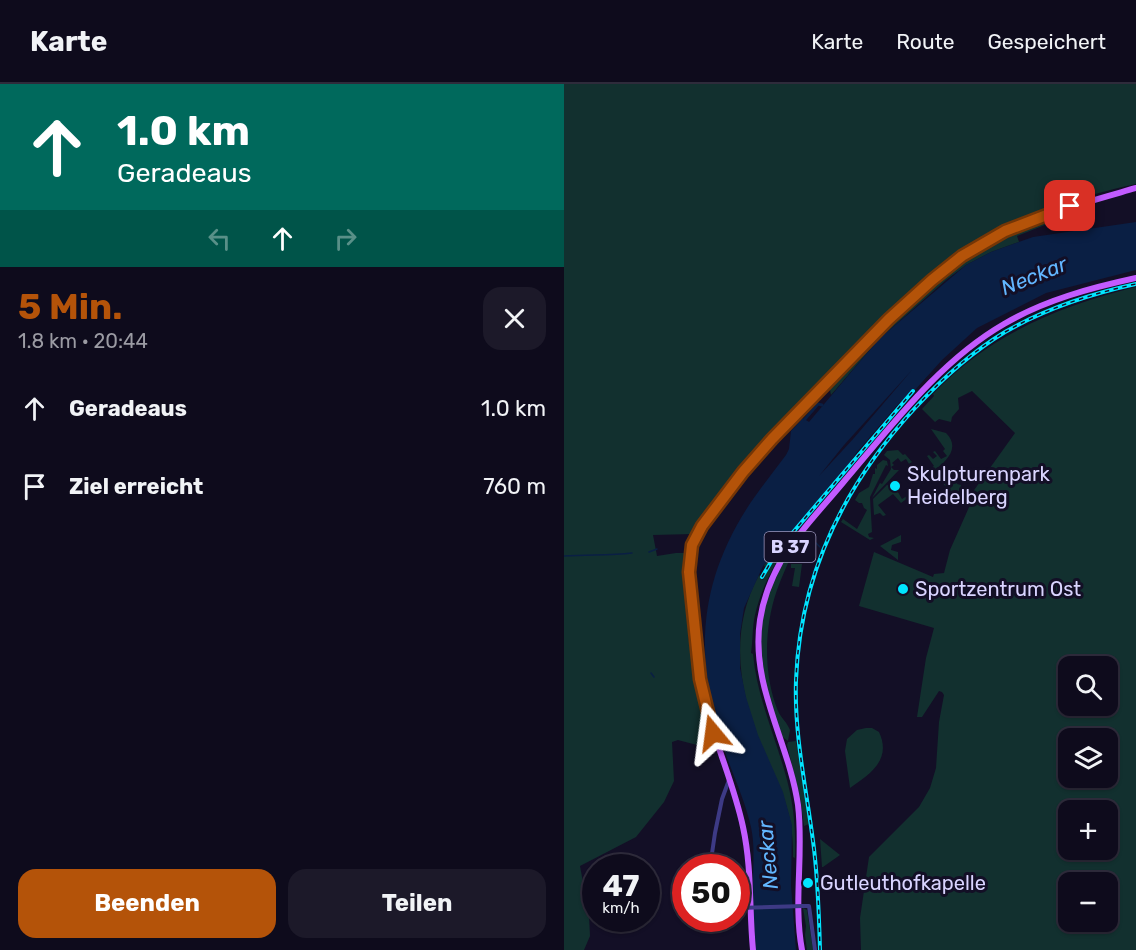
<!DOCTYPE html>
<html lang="de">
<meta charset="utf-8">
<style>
:root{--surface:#0e0b1c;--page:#1c1929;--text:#f1f3f6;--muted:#9b9ba3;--line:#2e2b3b;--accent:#b45309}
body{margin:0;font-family:Rubik,sans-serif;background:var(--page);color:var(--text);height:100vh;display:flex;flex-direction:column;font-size:22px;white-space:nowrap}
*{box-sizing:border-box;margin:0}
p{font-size:20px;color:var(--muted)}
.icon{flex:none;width:33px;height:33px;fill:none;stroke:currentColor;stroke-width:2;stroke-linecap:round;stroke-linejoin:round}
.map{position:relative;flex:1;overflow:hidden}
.panel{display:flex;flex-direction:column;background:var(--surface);width:564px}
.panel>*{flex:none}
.guide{background:#00695c;color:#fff;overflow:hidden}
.fabs{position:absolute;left:494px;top:572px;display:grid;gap:12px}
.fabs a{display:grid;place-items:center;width:60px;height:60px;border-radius:12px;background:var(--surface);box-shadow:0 2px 4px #0004,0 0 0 2px var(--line);font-size:30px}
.speed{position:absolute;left:18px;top:770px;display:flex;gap:12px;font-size:30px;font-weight:700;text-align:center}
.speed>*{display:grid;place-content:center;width:78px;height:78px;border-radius:50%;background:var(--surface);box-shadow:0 2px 4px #0004,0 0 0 2px var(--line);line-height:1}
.speed small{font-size:15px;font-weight:400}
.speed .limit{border:9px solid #d22;background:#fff;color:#111}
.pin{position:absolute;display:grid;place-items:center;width:51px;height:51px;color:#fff;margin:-26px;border-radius:12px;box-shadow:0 3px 9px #0006}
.me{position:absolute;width:66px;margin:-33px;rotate:344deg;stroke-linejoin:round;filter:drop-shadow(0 0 4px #0008)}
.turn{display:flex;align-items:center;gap:21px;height:126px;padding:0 18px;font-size:27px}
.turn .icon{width:78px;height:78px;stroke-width:2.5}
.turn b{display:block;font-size:42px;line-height:51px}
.lanes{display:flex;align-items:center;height:57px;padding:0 18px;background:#0003;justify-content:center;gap:30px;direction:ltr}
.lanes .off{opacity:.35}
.round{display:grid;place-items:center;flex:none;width:63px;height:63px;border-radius:18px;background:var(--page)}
.head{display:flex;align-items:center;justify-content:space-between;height:102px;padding:0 18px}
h1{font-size:36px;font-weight:700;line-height:45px;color:var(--accent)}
.primary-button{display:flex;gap:12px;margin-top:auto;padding:12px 18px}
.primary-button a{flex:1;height:69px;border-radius:18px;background:var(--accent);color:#fff;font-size:24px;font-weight:700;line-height:69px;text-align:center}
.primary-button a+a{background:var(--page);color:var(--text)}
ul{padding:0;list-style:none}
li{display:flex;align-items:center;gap:18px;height:78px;padding:0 18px}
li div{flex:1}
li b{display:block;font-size:22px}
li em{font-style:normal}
header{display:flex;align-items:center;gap:36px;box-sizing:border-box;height:84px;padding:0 30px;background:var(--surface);border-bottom:2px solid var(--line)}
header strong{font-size:28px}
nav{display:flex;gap:33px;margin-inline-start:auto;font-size:21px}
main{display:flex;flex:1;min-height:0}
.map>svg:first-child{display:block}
.green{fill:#12302f;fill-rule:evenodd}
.water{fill:#0a1f44;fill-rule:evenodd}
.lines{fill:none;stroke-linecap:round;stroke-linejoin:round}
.stream{stroke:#0a1f44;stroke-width:1.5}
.canal{stroke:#0a1f44;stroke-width:3}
.minor{stroke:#3d3a85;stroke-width:4}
.major{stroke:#c25bff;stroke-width:6}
.rail-casing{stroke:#00e5ff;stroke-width:4}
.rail{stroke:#130f26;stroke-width:1.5;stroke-dasharray:4.5;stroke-linecap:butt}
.minor-bridge{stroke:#3d3a85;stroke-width:4}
.route-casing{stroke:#753606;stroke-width:15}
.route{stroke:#b45309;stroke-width:10}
.poi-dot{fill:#00e5ff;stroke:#130f26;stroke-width:2}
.labels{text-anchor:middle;stroke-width:6;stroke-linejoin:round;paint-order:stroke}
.shield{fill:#130f26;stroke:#9e99be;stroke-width:1.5}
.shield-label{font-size:18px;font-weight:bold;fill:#d9d4ff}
.poi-label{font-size:20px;fill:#d9d4ff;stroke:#130f26;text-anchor:start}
.water-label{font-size:21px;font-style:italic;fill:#62b6ff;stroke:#130f26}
</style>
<header>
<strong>Karte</strong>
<nav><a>Karte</a><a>Route</a><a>Gespeichert</a></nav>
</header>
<main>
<section class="panel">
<div class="guide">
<div class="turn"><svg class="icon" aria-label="ahead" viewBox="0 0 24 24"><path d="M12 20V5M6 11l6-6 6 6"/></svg><div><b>1.0 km</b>Geradeaus</div></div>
<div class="lanes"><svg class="icon off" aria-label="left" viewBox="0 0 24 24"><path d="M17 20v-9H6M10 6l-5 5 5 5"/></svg><svg class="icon" aria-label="ahead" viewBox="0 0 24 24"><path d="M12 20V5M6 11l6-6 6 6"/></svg><svg class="icon off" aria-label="right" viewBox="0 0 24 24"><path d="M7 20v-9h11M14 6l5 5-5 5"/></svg></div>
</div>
<div class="head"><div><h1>5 Min.</h1><p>1.8 km · 20:44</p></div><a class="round"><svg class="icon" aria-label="close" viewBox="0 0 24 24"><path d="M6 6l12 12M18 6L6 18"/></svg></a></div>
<ul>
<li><svg class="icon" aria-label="ahead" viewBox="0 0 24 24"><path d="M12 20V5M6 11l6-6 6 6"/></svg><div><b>Geradeaus</b></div><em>1.0 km</em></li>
<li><svg class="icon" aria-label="arrive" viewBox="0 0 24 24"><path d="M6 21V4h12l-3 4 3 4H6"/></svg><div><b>Ziel erreicht</b></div><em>760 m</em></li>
</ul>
<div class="primary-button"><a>Beenden</a><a>Teilen</a></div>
</section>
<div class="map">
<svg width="572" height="866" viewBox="0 0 572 866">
<rect width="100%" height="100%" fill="#130f26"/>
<path class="green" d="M0,0H572V100C532,108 474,127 438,145C409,160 385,181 361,202C302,253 249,310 194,365L178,382L129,450L89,451L93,472L112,469H123V482L129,533L124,552L138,625L148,655L133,661L114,656L108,658L110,697L100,718L72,753L16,782L25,831L26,852L20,866H0Z
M492,132L491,137L453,152L455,158L427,168L402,181L382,196L315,255L267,311L265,301C333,230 395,161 492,132Z
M572,203V866H297L296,834L305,773L355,723L366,704L372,684L375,638L380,611L378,608L375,607L358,633H353L362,574L370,544L295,522L310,468L369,493L370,490L380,489L386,466L406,421L408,409L451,349L408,307L394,314L395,325L388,333L387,338L375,335L371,338L358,325L370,312L369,310C425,251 495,222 572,203ZM504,582H543V621H504ZM504,654H543V693H504ZM504,726H543V765H504ZM504,798H543V837H504Z
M367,345L382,349C397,364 382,378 369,387L367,384L370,382L363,372L365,371L369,375L373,372L369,368L371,367L377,375L383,372L379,367L381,365Z
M334,366L339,371L341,370L348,378L345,380L342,375L337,378L334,374L328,379L330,381L327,383L330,386H335L308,414L316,399L318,400L327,385L326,376L320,371L323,367Z
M319,376L323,377L324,382L322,381L306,413L308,448L304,450L305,453L310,454L306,456L277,438L279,435L293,445L303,426L300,424L298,419H295L291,416L295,409L305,403L309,390H311V384L313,385V381Z
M390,389L395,391L393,400L397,401L396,418H373L372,416L385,407L378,398L375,399L374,397L379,393L381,395Z
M323,401L331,403L338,415L343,412L345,413L337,419L329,410L314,421L322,431L319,432L316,429L310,431L309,415Z
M337,451V458L328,461L327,466L334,468V476L316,462Z
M226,453H229C212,477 198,501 191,531C188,544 189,557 187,569L189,570C193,614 212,654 223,696C230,722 232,748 231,774L229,773C230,729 217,706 200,668C175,611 164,548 195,491L199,496L203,488L200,481Z
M231,463C225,477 218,492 213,506C200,543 199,590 214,627C217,634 223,638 226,646L224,657L216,651C211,634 205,616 201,598C190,554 199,497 231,463Z
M227,480H238L235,503L228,502L231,484H227Z
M302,644H308L315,648C328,676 306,690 286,704L281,667L283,655L293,646Z
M232,657L245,740L240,742L236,713L223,661L224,658Z
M256,755L276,771L259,783H258Z
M239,824L243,826L249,866H243L241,851L242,842Z"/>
<path class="water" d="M572,138V186L482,209L413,244L378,276L350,307L336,318L293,368L273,396L199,482L180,524L176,550V584L182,613L194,651L219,708L228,741L227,802L232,866H192C190,843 189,820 189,798C189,779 191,762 187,743C180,712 165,683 156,653C130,566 136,495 187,418C198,402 210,387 222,371L225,365L227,347L239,334L245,338L315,255L402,181L427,168L469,153ZM348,286L290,354L255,392L280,361Z"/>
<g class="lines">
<path class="stream" d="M248,455L256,463
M245,456L246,455
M85,468L93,465
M0,472C23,470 45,472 68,469
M87,589L90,593"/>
<path class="canal" d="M241,335L254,320L258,321"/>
<path class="minor" d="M146,783L151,749L158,715L165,696
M239,822H245L251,866"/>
<path class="major" d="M189,866C185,825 188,784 179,743C171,705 155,668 144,630C130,583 124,530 125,481C126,470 128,460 133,450C140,437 150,425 159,413C190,373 225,338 260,302C307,254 352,199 411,164C461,134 516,120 572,104
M238,866C229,818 240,769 234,721C225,658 186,602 196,536C199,515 207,495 217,477C235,447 260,422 282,395C329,340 376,277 440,240C481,216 526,204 572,194"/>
<g class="rail-casing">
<path id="rail" d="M198,493L214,466L349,307
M256,866C255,830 254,793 249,757C242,703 230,650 232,596C236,490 280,401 351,324C378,295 406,269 441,248C481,225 526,210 572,200"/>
</g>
<use href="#rail" class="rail"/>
<path class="minor-bridge" d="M172,824L239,822"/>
</g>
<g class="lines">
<g class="route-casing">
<path id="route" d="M149,649L136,595L125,488L128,461L138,442L179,388L208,355L325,235L368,196L398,172L441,147L506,122"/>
</g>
<use href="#route" class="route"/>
</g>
<g class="poi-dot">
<circle cx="331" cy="402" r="6"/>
<circle cx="339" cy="505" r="6"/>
<circle cx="244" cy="799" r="6"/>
</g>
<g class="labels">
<rect class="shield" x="200.5" y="448" width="51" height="30" rx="4.5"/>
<g class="shield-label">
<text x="226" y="469">B 37</text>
</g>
<g class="poi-label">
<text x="343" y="397">Skulpturenpark<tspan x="343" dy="23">Heidelberg</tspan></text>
<text x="351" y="512">Sportzentrum Ost</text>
<text x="256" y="806">Gutleuthofkapelle</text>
</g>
<g class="water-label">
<text transform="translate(470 192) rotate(-22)" y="7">Neckar</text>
<text transform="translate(204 771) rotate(-95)" y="7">Neckar</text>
</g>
</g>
</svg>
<div class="fabs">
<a><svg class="icon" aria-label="search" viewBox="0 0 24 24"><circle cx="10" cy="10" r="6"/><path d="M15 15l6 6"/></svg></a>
<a><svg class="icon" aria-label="layers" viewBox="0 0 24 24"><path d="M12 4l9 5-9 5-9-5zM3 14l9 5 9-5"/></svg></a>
<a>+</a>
<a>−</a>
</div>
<div class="speed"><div>47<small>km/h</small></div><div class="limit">50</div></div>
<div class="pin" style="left:506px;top:122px;background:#d93025"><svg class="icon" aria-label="arrive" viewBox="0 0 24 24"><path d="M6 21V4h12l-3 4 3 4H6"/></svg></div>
<svg class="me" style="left:149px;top:649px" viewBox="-20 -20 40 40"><path d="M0-17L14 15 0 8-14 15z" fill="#b45309" stroke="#fff" stroke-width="4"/></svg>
</div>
</main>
